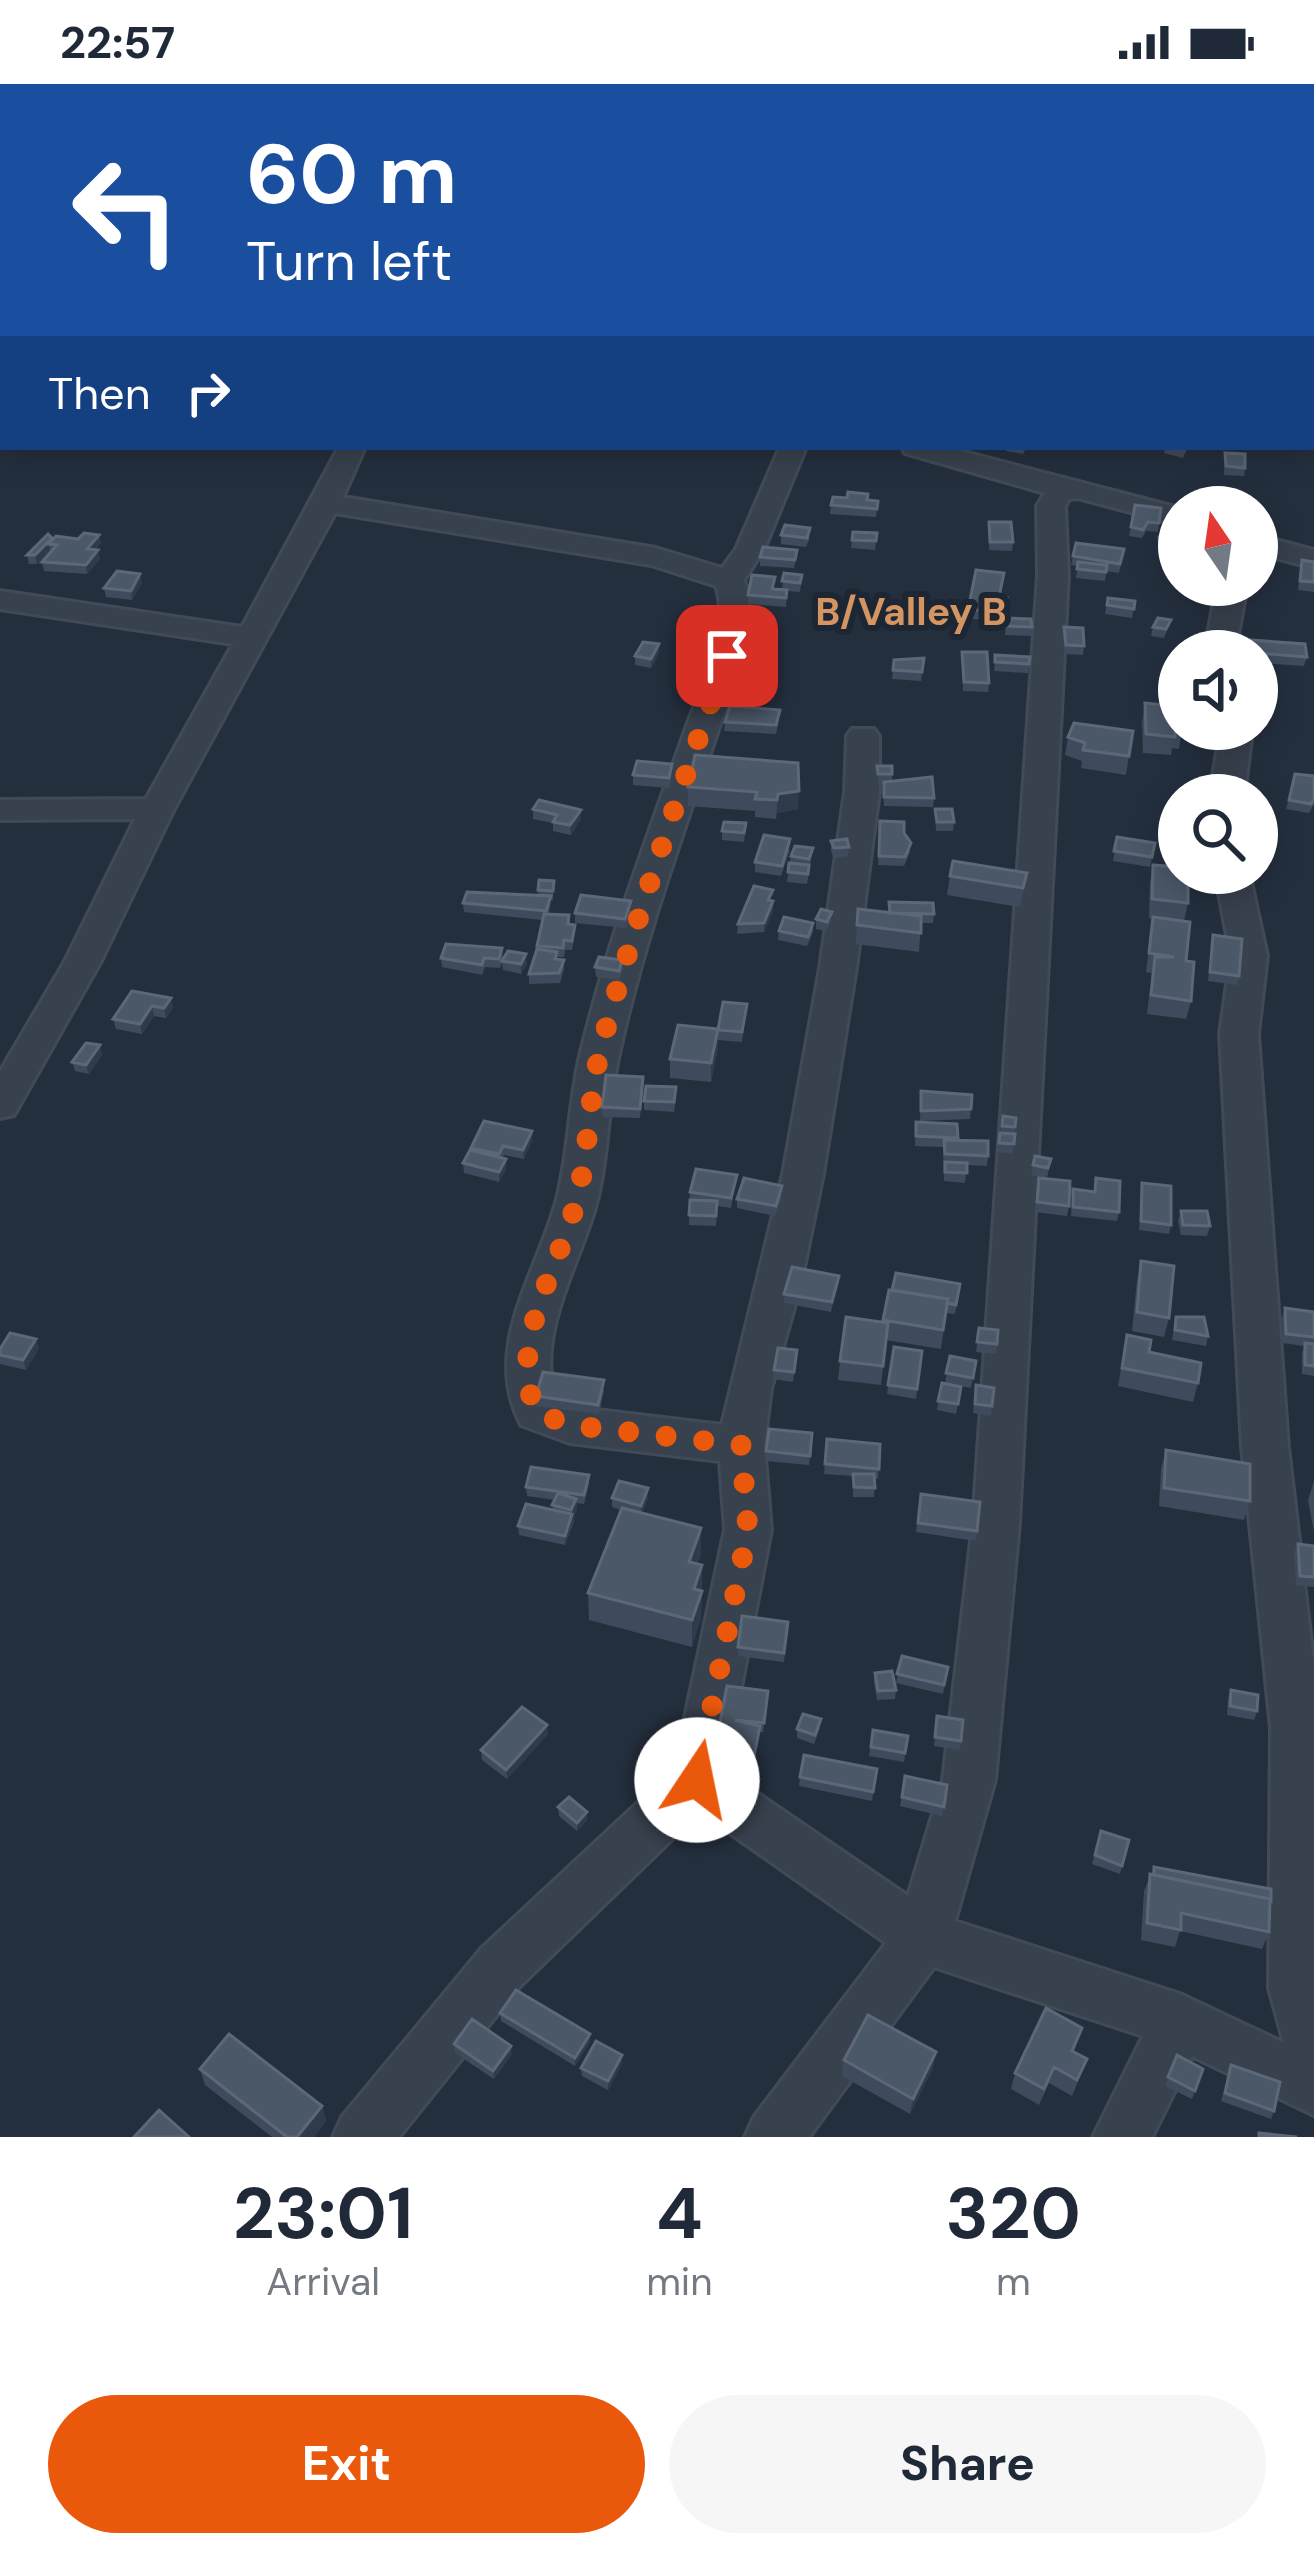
<!DOCTYPE html>
<style>
:root{--surface:#fff;--page:#f6f6f7;--text:#1f2937;--muted:#747a83;--accent:#ea580c}
body{margin:0;font-family:"DM Sans",sans-serif;background:var(--page);color:var(--text);height:100vh;display:flex;flex-direction:column;font-size:45px;white-space:nowrap}
*{box-sizing:border-box;margin:0}
p{font-size:39px;color:var(--muted)}
.icon{flex:none;width:66px;height:66px;fill:none;stroke:currentColor;stroke-width:2;stroke-linecap:round;stroke-linejoin:round}
.map{position:relative;height:2053px;overflow:hidden}
.panel{display:flex;flex-direction:column;background:var(--surface);flex:1}
.panel>*{flex:none}
.top-card{position:absolute;left:0px;top:0px;width:1314px;height:366px;box-shadow:0 6px 30px #0003;background:#1a4fa0;color:#fff;overflow:hidden}
.needle{width:78px;rotate:347deg}
.controls{position:absolute;left:1158px;top:402px;display:grid;gap:24px}
.controls a{display:grid;place-items:center;width:120px;height:120px;border-radius:50%;background:var(--surface);box-shadow:0 6px 30px #0003;font-size:60px}
.pin{position:absolute;display:grid;place-items:center;width:102px;height:102px;color:#fff;margin:-51px;border-radius:24px;box-shadow:0 6px 18px #0006}
.me{position:absolute;width:132px;margin:-66px;rotate:11deg;stroke-linejoin:round;filter:drop-shadow(0 0 9px #0008)}
.turn{display:flex;align-items:center;gap:42px;height:252px;padding:0 48px;font-size:54px}
.turn .icon{width:156px;height:156px;stroke-width:2.5}
.turn b{display:block;font-size:84px;line-height:102px}
.then{display:flex;align-items:center;height:114px;padding:0 48px;background:#0003;gap:24px;font-size:45px}
.eta{display:flex;justify-content:space-evenly;align-items:center;height:204px;text-align:center}
.eta b{font-size:72px;font-weight:700;line-height:84px}
.action{display:flex;gap:24px;margin-top:auto;padding:24px 48px}
.action a{flex:1;height:138px;border-radius:72px;background:var(--accent);color:#fff;font-size:48px;font-weight:700;line-height:138px;text-align:center}
.action a+a{background:var(--page);color:var(--text)}
.status{display:flex;justify-content:space-between;align-items:center;height:84px;padding:0 60px;background:var(--surface);direction:ltr}
.status svg{height:33px;fill:currentColor}
.map>svg:first-child{display:block}
.lines{fill:none;stroke-linecap:round;stroke-linejoin:round}
.minor-casing{stroke:#414a57;stroke-width:6}
.minor{fill:#38414e;fill-rule:evenodd}
.wall{fill:#3f4b5c}
.shaded-wall{fill:#2f3b4b}
.building{fill:#4b5868;stroke:#5c6777;stroke-width:3}
.route{stroke:#ea580c;stroke-width:21;stroke-dasharray:0 37.8}
.labels{text-anchor:middle;stroke-width:12;stroke-linejoin:round;paint-order:stroke}
.far-quarter-label{font-size:39px;font-weight:bold;fill:#d59563;stroke:#1d2633}
</style>
<div class="status"><b>22:57</b><svg viewBox="0 0 49 12"><path d="M0 12V9h3v3zM5 12V6h3v6zM10 12V3h3v9zM15 12V0h3v12zM26 1h20v11H26zM47 4h2v5h-2z"/></svg></div>
<div class="map">
<svg width="1314" height="2053" viewBox="0 0 1314 2053">
<rect width="100%" height="100%" fill="#242f3e"/>
<g class="lines">
<g class="minor-casing">
<path id="minor" d="M663,0H691L693,3H665Z
M1012,0H1032V3H1012Z
M0,289H3V305H0Z
M339,363H365L343,413L656,464L722,484L736,465L780,363H806L764,465L744,496C762,544 730,608 715,655C680,758 642,863 619,970C607,1021 609,1074 595,1124C577,1186 535,1251 556,1318L572,1323L722,1341L783,1090L820,884L845,708L847,652L852,645H874L879,652V708L856,884L823,1090L800,1203L771,1305L764,1361L771,1446L725,1687L908,1812L943,1696L973,1440L1038,491L1037,422L1045,409L905,369L902,363H945L1179,424V441L1078,414L1069,415L1065,422L1068,491L1019,1440L995,1696L955,1837L1180,1910L1284,1959L1269,1904L1271,1644L1242,1363L1220,950L1231,872L1215,789H1249L1267,872L1258,950L1288,1363L1314,1584V2031L1192,1972L1152,2053H1093L1143,1952L934,1883L809,2053H745L754,2033L886,1859L700,1728L520,1902L399,2053H333L342,2033L482,1864L674,1685L725,1446L720,1377L570,1359L521,1341C481,1264 537,1190 557,1115C569,1068 569,1019 580,972C606,863 646,756 684,650C697,612 731,540 716,502L651,481L335,429L174,725L101,877L14,1031L0,1034V988L65,877L135,735L0,736V716L146,715L233,560L0,525V507L242,543Z
M1257,451L1314,466V484L1257,469Z
M1217,501H1247L1235,567H1205Z
M1216,645H1248L1251,656L1244,711H1210L1219,656Z"/>
</g>
<use href="#minor" class="minor"/>
</g>
<path class="wall" d="M1006,363H1027L1023,370L1006,367Z
M1166,363H1188L1183,374L1164,369Z
M1225,369L1245,384L1244,392L1224,391Z
M867,416L878,417L876,433L830,430L831,421Z
M1135,421L1161,424L1158,448L1146,447L1142,454L1129,452Z
M989,438L1013,458L1012,467L989,466Z
M853,448L877,449L875,466L851,464Z
M99,451L101,459L95,466L100,475L87,490L44,487L42,478L50,467L37,480H29L27,471L52,454L78,455Z
M781,451L810,453L806,463L781,460Z
M1159,453L1179,454V473L1158,472Z
M1076,459L1124,465L1119,489L1106,487L1105,497L1076,494L1078,482L1071,481Z
M760,473L796,475L794,484L760,482Z
M1302,476L1314,478V508L1298,506Z
M784,489L801,500L800,508L787,507L786,523L748,520V511L773,506H782Z
M142,499L132,516L106,513L104,504Z
M1000,513L1007,514L1003,536L967,535L968,526Z
M1108,514L1135,517L1132,534L1105,530Z
M1006,534L1032,543L1031,552L1005,551Z
M1171,536L1164,554L1151,552L1153,543Z
M1064,543L1084,562L1083,571L1065,570L1063,552Z
M1251,556L1307,573L1304,582L1257,579V567H1249Z
M962,568L989,599L988,608L963,607Z
M659,569L651,584L635,581V572Z
M1030,573L1028,589L994,587L995,578Z
M924,574L921,597L892,595L894,576Z
M1145,619L1174,630L1182,645L1179,665L1172,664L1171,671L1143,669L1142,638Z
M779,636L776,650L724,647L725,638Z
M1133,647L1126,691L1081,684L1082,677L1065,671L1068,653Z
M695,671L798,725L777,729L776,735L755,733V727L688,722V703Z
M877,682H892V697L934,714L933,723L884,722L883,700H878Z
M672,689L669,704L633,701V691Z
M1295,690L1314,692V720L1309,729L1286,725Z
M533,725L581,735L571,751L553,747V739L533,735Z
M935,725L954,738L953,747H936Z
M880,737L904,749L910,768L904,782L878,781Z
M722,747L745,749L744,758L722,756Z
M1117,753L1155,759L1150,783L1113,777Z
M831,757L849,763L848,772L833,774L831,766Z
M813,764L807,800L787,798L791,772Z
M790,765L781,792L755,788V778Z
M1153,781L1188,819L1184,837L1186,877L1191,917L1186,935L1147,930L1152,889L1146,888L1153,835L1149,834L1150,799Z
M1027,789L1020,823L947,811L950,792Z
M539,796L554,797L553,816H551L549,830L569,831V840L575,850L572,866H565L564,873H557V875L564,876V885L560,899L529,900V890L537,865L543,836L464,828L463,819L538,811Z
M772,817L773,827L764,848L737,850L738,840Z
M889,818L934,830L933,839H921L919,868L856,860L858,825L888,828Z
M631,826L626,844L575,839V829Z
M816,835L831,837L826,847L816,845Z
M813,839V848L807,862L778,856L779,847Z
M1213,851L1239,892L1237,901L1208,897Z
M502,864L503,874L500,884L485,883L482,891L442,883L441,874Z
M622,876L623,886L619,896L596,893L595,883Z
M502,877L527,880L521,890L503,886Z
M171,914L173,924L166,934L154,932L142,950L116,945L113,935Z
M747,920L742,958L718,956V946Z
M100,961L102,971L89,990L75,987L72,978Z
M718,964L711,998L670,994V975Z
M643,993L640,1034L603,1033L602,1023Z
M921,1007L972,1011L970,1035L920,1037Z
M676,1013L674,1028L644,1026V1017Z
M1003,1032L1016,1034L1013,1070L998,1068Z
M916,1038L957,1040V1056L988,1072L987,1082L967,1081L965,1099L944,1097L943,1063L915,1062Z
M532,1047V1057L524,1075L504,1071L502,1074L506,1075V1085L499,1098L464,1089L463,1079L471,1064Z
M1035,1072L1051,1075L1047,1094L1031,1091Z
M737,1091L731,1124L717,1122L716,1142L689,1141L690,1108Z
M1039,1094L1069,1122L1067,1132L1035,1128Z
M1096,1094L1119,1128L1117,1137L1071,1132L1073,1105L1094,1108Z
M1142,1099L1171,1141L1169,1150L1139,1146Z
M782,1112L775,1132L737,1124V1115Z
M1181,1127L1210,1142L1207,1152L1181,1151L1178,1137Z
M1141,1177L1169,1234L1164,1253L1132,1247L1137,1196Z
M839,1192L831,1228L784,1219V1210Z
M960,1200L955,1230L946,1229L941,1265L886,1256L881,1301L838,1296L840,1277L883,1238Z
M1285,1224L1314,1228V1292L1302,1290V1269L1304,1262L1283,1259L1282,1233Z
M1176,1233L1208,1252L1206,1262L1172,1256Z
M979,1244L997,1260L996,1270L976,1268Z
M1127,1251L1149,1268L1198,1299L1193,1318L1118,1302Z
M894,1263L922,1267L916,1315L887,1310Z
M39,1264L26,1286L0,1280V1265Z
M797,1266L793,1298L773,1295L774,1286Z
M950,1272L976,1277L971,1304L945,1299Z
M942,1299L961,1303L956,1330L937,1326Z
M976,1301L994,1304L991,1332L973,1329Z
M604,1306L599,1330L536,1322V1312Z
M769,1345L812,1349L809,1381L766,1377Z
M827,1355L880,1360L878,1395L875,1394L874,1413H853V1392L824,1390Z
M1166,1366L1250,1417L1244,1436L1159,1422L1161,1385Z
M589,1391V1400L584,1420L577,1419L573,1440L565,1461L519,1451L518,1442L552,1426L555,1416L527,1412L526,1403Z
M1314,1397V1448L1308,1416Z
M921,1410L980,1418L976,1457L916,1448Z
M612,1414H648L642,1429L701,1444V1471L697,1480L702,1481L701,1534L692,1563L589,1536L588,1509L621,1426L612,1423Z
M1298,1460L1314,1462V1503L1296,1501L1294,1469Z
M788,1538L784,1578L738,1572V1563Z
M902,1572L948,1583L943,1610L896,1599Z
M875,1589L896,1606L895,1615L877,1616L874,1598Z
M1231,1606L1257,1627L1254,1636L1227,1631L1228,1615Z
M768,1607L763,1648H760L752,1686L714,1678V1669Z
M937,1632L961,1657L960,1666L934,1662Z
M820,1644L814,1660L797,1654V1645Z
M873,1646L908,1652L904,1678L869,1672Z
M548,1650L507,1695L482,1676L481,1666Z
M877,1685L872,1717L799,1702L800,1693Z
M905,1692L947,1701L942,1732L900,1722Z
M558,1723L587,1736L577,1747L559,1732Z
M1101,1747L1129,1756L1120,1790L1092,1780Z
M1154,1783L1269,1848L1262,1865L1180,1847L1175,1863L1141,1856L1144,1807Z
M500,1929L590,1950V1958L575,1982L501,1937Z
M1082,1944L1074,1968L1087,1975L1072,2012L1049,1999L1039,2021L1011,2005L1015,1989Z
M454,1960L512,1970L494,1995L455,1969Z
M936,1968L933,1984L910,2030L842,1992L844,1976Z
M1177,1971L1203,1985L1192,2015L1165,2002Z
M622,1979L608,2006L582,1992L581,1984Z
M1231,1981L1274,2027L1271,2035L1221,2017Z
M200,1985L322,2022L326,2037L314,2053H272L205,2001Z"/>
<path class="shaded-wall" d="M99,451L101,459L89,474L87,465Z
M52,454L49,460L50,467L37,480L35,471Z
M98,466L100,475L87,490L86,481Z
M140,490L142,499L132,516L131,507Z
M659,560V569L651,584V575Z
M799,707L798,725L777,729L776,735L778,710Z
M581,726V735L571,751L570,741Z
M773,817V827L764,848V839Z
M526,870L527,880L521,890V880Z
M171,914L173,924L166,934L164,924Z
M152,922L154,932L142,950L140,940Z
M718,945V964L711,998V979Z
M100,961L102,971L89,990L86,981Z
M532,1047V1057L524,1075L523,1066Z
M506,1075V1085L499,1098V1088Z
M36,1255L39,1264L26,1286L23,1276Z
M648,1404V1414L641,1432V1422Z
M576,1415L577,1425L565,1461V1452Z
M701,1444V1471L688,1505L689,1478Z
M702,1481L701,1508L694,1505Z
M702,1507L701,1534L692,1563V1536Z
M547,1641L548,1650L507,1695L506,1686Z
M587,1728V1736L577,1747V1739Z
M590,1950V1958L575,1982V1974Z
M511,1962L512,1970L494,1995L493,1987Z
M936,1968L933,1984L910,2030L913,2015Z
M622,1971V1979L608,2006V1997Z
M322,2022L326,2037L314,2053H297Z"/>
<path class="building" d="M1225,369L1245,370V384L1226,382Z
M848,408L868,410L867,416L878,417L877,425L831,421L833,413L847,414Z
M1135,421L1161,424L1159,439L1148,438L1143,446L1131,443Z
M989,438H1011L1013,458H990Z
M785,441L810,444L807,454L781,451Z
M853,448L877,449L876,457L852,456Z
M84,449L99,451L87,465L98,466L86,481L42,478L57,461L49,460L56,452L78,455Z
M48,450L52,454L35,471H27Z
M1159,453L1179,454V464L1160,463Z
M1076,459L1124,465L1120,480L1073,472Z
M763,463L797,466L795,476L760,473Z
M1302,476L1314,478V498L1300,497Z
M1078,478L1107,481L1106,488L1077,485Z
M976,486L1004,489L999,513L1007,514L1004,527L968,526Z
M117,487L140,490L131,507L104,504Z
M784,489L802,491L800,499L782,497Z
M752,491L775,493L772,505L787,506L786,514L748,511Z
M1108,514L1135,517L1134,525L1107,521Z
M1006,534L1031,535L1032,543L1006,542Z
M1158,534L1171,536L1166,545L1153,543Z
M1064,543L1083,544L1084,562L1066,561Z
M1251,556L1305,560L1307,573L1257,569V567H1252Z
M643,558L659,560L651,575L635,572Z
M962,568H987L989,599L964,598Z
M995,571L1030,573L1029,580L995,578Z
M924,574L922,588L893,586L894,576Z
M1145,619L1174,622V630H1179V645L1182,646H1175V653L1146,650Z
M730,622L780,626L776,641L725,638Z
M1074,639L1133,647L1129,672L1083,666L1085,659L1068,653Z
M695,671L798,679L799,707L778,710L777,716L755,715L757,708L688,703Z
M637,677L672,680L669,694L633,691Z
M877,682H892V690H878Z
M1295,690L1314,692V715L1311,720L1289,716Z
M932,693L934,714L884,713V698Z
M539,716L581,726L570,741L553,738L557,731L533,725Z
M935,725H952L954,738H937Z
M880,737L904,738V749L911,759L905,773L879,772Z
M724,738L746,739L744,749L722,747Z
M764,751L790,755L782,782L755,778Z
M1117,753L1155,759L1152,773L1114,767Z
M847,755L849,763L834,764L831,757Z
M795,762L813,764L809,775L791,772Z
M953,777L1027,789L1023,804L950,792Z
M789,779L809,781L808,790L788,788Z
M1153,781L1179,783V789H1188V819L1152,815Z
M539,796L554,797L553,807L538,806Z
M754,802L773,806L768,816L773,817L764,839L738,840Z
M467,808L551,812L546,827L463,819Z
M581,811L631,817L625,835L575,829Z
M889,818L933,819L934,830L890,829Z
M821,825L832,828L827,838L816,835Z
M858,825L921,832V849L857,841Z
M544,830L569,831L568,840L575,841L572,857L564,856L563,864L537,862Z
M784,833L813,839L808,853L779,847Z
M1153,833L1190,838L1186,877L1194,878L1191,917L1151,911L1155,873H1174L1149,869Z
M1213,851L1242,855L1239,892L1210,888Z
M446,860L502,864L499,875L484,874L482,881L441,874Z
M537,865L557,868L555,875L564,876L559,889L529,890Z
M508,867L526,870L521,880L502,877Z
M599,873L622,876L619,887L595,883Z
M132,907L171,914L164,924L152,922L140,940L113,935Z
M723,918L747,920L742,948L718,946Z
M678,941L718,945L711,979L670,975Z
M86,959L100,961L86,981L72,978Z
M606,991L643,993L640,1025L602,1023Z
M646,1002L676,1003L674,1018L644,1017Z
M921,1007L972,1011L971,1025L921,1027Z
M1003,1032L1016,1034L1015,1043L1002,1042Z
M484,1037L532,1047L523,1066L503,1062L499,1070L471,1064Z
M916,1038L957,1040L958,1054L916,1052Z
M1000,1049L1015,1050L1014,1060L999,1059Z
M944,1056L988,1057V1072L945,1070Z
M470,1066L506,1075L499,1088L463,1079Z
M1035,1072L1051,1075L1048,1084L1033,1081Z
M945,1078L967,1079V1089L945,1088Z
M696,1085L737,1091L731,1114L690,1108Z
M744,1094L782,1102L776,1122L737,1115Z
M1039,1094L1070,1097L1069,1122L1037,1118Z
M1096,1094L1120,1097L1119,1128L1073,1123V1105L1095,1108Z
M1142,1099L1171,1102V1141L1141,1137Z
M690,1116L717,1117L716,1132L689,1131Z
M1181,1127H1207L1210,1142L1183,1141Z
M1141,1177L1174,1182L1169,1234L1137,1228Z
M792,1183L839,1192L832,1218L784,1210Z
M896,1189L960,1200L956,1221L947,1219L948,1215L892,1206Z
M889,1206L948,1215L943,1246L883,1236Z
M1285,1224L1314,1228V1253L1286,1250Z
M846,1233L888,1239L883,1282L840,1277Z
M1176,1233H1204L1208,1252L1175,1246Z
M979,1244L998,1246L997,1260L977,1258Z
M10,1249L36,1255L23,1276L0,1271V1265Z
M1127,1251L1151,1256L1149,1268L1201,1279L1198,1299L1122,1284Z
M1305,1259L1314,1260V1282L1305,1281Z
M894,1263L922,1267L917,1305L888,1301Z
M778,1264L797,1266L794,1288L774,1286Z
M950,1272L976,1277L973,1294L946,1289Z
M543,1288L604,1296L598,1321L536,1312Z
M942,1299L961,1303L958,1320L938,1317Z
M976,1301L994,1304L992,1322L975,1320Z
M769,1345L812,1349L810,1372L766,1367Z
M827,1355L880,1360L879,1385L825,1380Z
M1166,1366L1250,1380V1417L1164,1404Z
M531,1383L589,1391L584,1411L526,1403Z
M853,1390H874L875,1404L854,1403Z
M619,1397L648,1404L641,1422L612,1414Z
M558,1409L576,1415L571,1426L552,1421Z
M921,1410L980,1418L977,1447L918,1439Z
M526,1420L572,1430L565,1452L518,1442Z
M622,1424L701,1444L689,1478L702,1481L694,1505L702,1507L692,1536L588,1509Z
M1298,1460L1314,1462V1493L1300,1492Z
M742,1532L788,1538L784,1569L738,1563Z
M902,1572L948,1583L944,1601L897,1590Z
M892,1587L896,1606L878,1607L875,1589Z
M727,1602L768,1607L764,1639L735,1636L760,1642L753,1677L714,1669Z
M1231,1606L1258,1611L1257,1627L1230,1622Z
M522,1623L547,1641L506,1686L481,1666Z
M803,1630L821,1635L815,1651L797,1645Z
M937,1632L963,1636L961,1657L935,1653Z
M873,1646L908,1652L905,1669L871,1663Z
M804,1671L877,1685L873,1708L800,1693Z
M905,1692L947,1701L944,1723L902,1713Z
M569,1713L587,1728L577,1739L558,1723Z
M1101,1747L1129,1756L1122,1782L1095,1771Z
M1154,1783L1271,1805V1819L1270,1815L1154,1791Z
M1150,1790L1270,1815L1269,1848L1181,1829V1846L1147,1839Z
M516,1906L590,1950L575,1974L500,1929Z
M1046,1924L1082,1944L1072,1967L1087,1975L1077,1996L1054,1983L1044,2005L1015,1989Z
M868,1931L936,1968L913,2015L844,1976Z
M472,1935L511,1962L493,1987L454,1960Z
M229,1950L322,2022L297,2053H287L200,1985Z
M596,1957L622,1971L608,1997L581,1984Z
M1177,1971L1203,1985L1195,2007L1168,1993Z
M1231,1981L1280,1998L1274,2027L1225,2009Z
M159,2026L189,2053H134Z
M1259,2049L1297,2053H1259Z"/>
<g class="lines">
<path class="route" d="M697,1696L748,1446L741,1361L570,1341L537,1329C506,1261 559,1184 576,1118C590,1066 588,1009 603,956C638,826 683,699 727,572"/>
</g>
<g class="labels">
<g class="far-quarter-label">
<text x="911" y="541">B/Valley B</text>
</g>
</g>
</svg>
<div class="controls">
<a><svg class="needle" viewBox="-14 -14 28 28"><path d="M0-13l5 13h-10z" fill="#e53935"/><path d="M0 13l5-13h-10z" fill="#747a83"/></svg></a>
<a><svg class="icon" aria-label="sound" viewBox="0 0 24 24"><path d="M4 9h4l5-4v14l-5-4H4zM17 9q2 3 0 6"/></svg></a>
<a><svg class="icon" aria-label="search" viewBox="0 0 24 24"><circle cx="10" cy="10" r="6"/><path d="M15 15l6 6"/></svg></a>
</div>
<div class="pin" style="left:727px;top:572px;background:#d93025"><svg class="icon" aria-label="arrive" viewBox="0 0 24 24"><path d="M6 21V4h12l-3 4 3 4H6"/></svg></div>
<svg class="me" style="left:697px;top:1696px" viewBox="-20 -20 40 40"><circle r="19" fill="#fff"/><path d="M0-13L10 11 0 6-10 11z" fill="#ea580c"/></svg>
<div class="top-card">
<div class="turn"><svg class="icon" aria-label="left" viewBox="0 0 24 24"><path d="M17 20v-9H6M10 6l-5 5 5 5"/></svg><div><b>60 m</b>Turn left</div></div>
<div class="then">Then<svg class="icon" aria-label="right" viewBox="0 0 24 24"><path d="M7 20v-9h11M14 6l5 5-5 5"/></svg></div>
</div>
</div>
<section class="panel">
<div class="eta">
<div><b>23:01</b><p>Arrival</p></div>
<div><b>4</b><p>min</p></div>
<div><b>320</b><p>m</p></div>
</div>
<div class="action"><a>Exit</a><a>Share</a></div>
</section>
